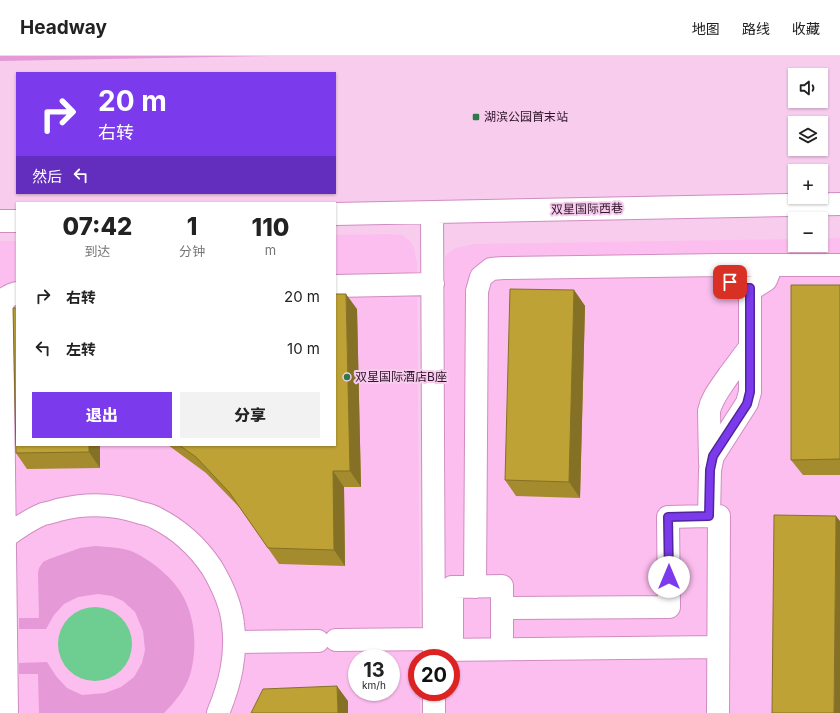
<!DOCTYPE html>
<html lang="zh">
<meta charset="utf-8">
<style>
:root{--surface:#fff;--page:#f2f2f2;--text:#222;--muted:#767676;--line:#e0e0e0;--accent:#7c3aed}
body{margin:0;font-family:Inter,"Noto Sans SC",sans-serif;background:var(--page);color:var(--text);height:100vh;display:flex;flex-direction:column;font-size:15px;white-space:nowrap}
*{box-sizing:border-box;margin:0}
p{font-size:13px;color:var(--muted)}
.icon{flex:none;width:22px;height:22px;fill:none;stroke:currentColor;stroke-width:2;stroke-linecap:round;stroke-linejoin:round}
.map{position:relative;flex:1;overflow:hidden}
.side{position:absolute;left:16px;top:146px;width:320px;height:244px;display:flex;flex-direction:column;background:var(--surface);border-radius:0px;box-shadow:0 1px 3px #0004}
.side>*{flex:none}
.banner{position:absolute;left:16px;top:16px;width:320px;height:122px;border-radius:0px;box-shadow:0 1px 3px #0004;background:#7c3aed;color:#fff;overflow:hidden}
.buttons{position:absolute;left:788px;top:12px;display:grid;gap:8px}
.buttons a{display:grid;place-items:center;width:40px;height:40px;border-radius:0px;background:var(--surface);box-shadow:0 1px 3px #0004;font-size:20px}
.speed{position:absolute;left:348px;top:593px;display:flex;gap:8px;font-size:20px;font-weight:700;text-align:center}
.speed>*{display:grid;place-content:center;width:52px;height:52px;border-radius:50%;background:var(--surface);box-shadow:0 1px 3px #0004;line-height:1}
.speed small{font-size:10px;font-weight:400}
.speed .limit{border:6px solid #d22;background:#fff;color:#111}
.pin{position:absolute;display:grid;place-items:center;width:34px;height:34px;color:#fff;margin:-17px;border-radius:8px;box-shadow:0 2px 6px #0006}
.me{position:absolute;width:44px;margin:-22px;rotate:0deg;stroke-linejoin:round;filter:drop-shadow(0 0 3px #0008)}
.turn{display:flex;align-items:center;gap:14px;height:84px;padding:0 16px;font-size:18px}
.turn .icon{width:52px;height:52px;stroke-width:2.5}
.turn b{display:block;font-size:28px;line-height:34px}
.then{display:flex;align-items:center;height:38px;padding:0 16px;background:#0003;gap:8px;font-size:15px}
.eta{display:flex;justify-content:space-evenly;align-items:center;height:68px;text-align:center}
.eta b{font-size:24px;font-weight:800;line-height:28px}
.button{display:flex;gap:8px;margin-top:auto;padding:8px 16px}
.button a{flex:1;height:46px;border-radius:0px;background:var(--accent);color:#fff;font-size:16px;font-weight:800;line-height:46px;text-align:center}
.button a+a{background:var(--page);color:var(--text)}
ul{padding:0;list-style:none}
li{display:flex;align-items:center;gap:12px;height:52px;padding:0 16px}
li div{flex:1}
li b{display:block;font-size:15px}
li em{font-style:normal}
header{display:flex;align-items:center;gap:24px;box-sizing:border-box;height:56px;padding:0 20px;background:var(--surface);border-bottom:1px solid var(--line)}
header strong{font-size:19px}
nav{display:flex;gap:22px;margin-inline-start:auto;font-size:14px}
.map>svg:first-child{display:block}
.built{fill:#fcbeef;fill-rule:evenodd}
.green{fill:#e699d7}
.water{fill:#6ecd90}
.lines{fill:none;stroke-linecap:round;stroke-linejoin:round}
.minor-casing{stroke:#d08cc3;stroke-width:24}
.minor{stroke:#fff;stroke-width:22}
.wall{fill:#a38b2e}
.shaded-wall{fill:#857126}
.building{fill:#bea236;stroke:#857126}
.route-casing{stroke:#51269a;stroke-width:10}
.route{stroke:#7c3aed;stroke-width:7}
.poi-dot{fill:#2a7a4a;stroke:#f7cced;stroke-width:1.5}
.labels{text-anchor:middle;stroke-width:4;stroke-linejoin:round;paint-order:stroke}
.poi-label{font-size:12px;fill:#2f152b;stroke:#f7cced;text-anchor:start}
.street-label{font-size:12px;fill:#2f152b;stroke:#f7cced}
</style>
<header>
<strong>Headway</strong>
<nav><a>地图</a><a>路线</a><a>收藏</a></nav>
</header>
<div class="map">
<svg width="840" height="657" viewBox="0 0 840 657">
<rect width="100%" height="100%" fill="#f7cced"/>
<path class="built" d="M390,178L402,179L410,185L414,192L417,208L420,602H417V636H420V657H0V185H17V389H335V179ZM357,602H391V636H357Z
M840,182V657H446V636H451V602H446L445,200L455,192L476,188L795,183V189H821V183Z"/>
<path class="green" d="M0,0H270L0,5Z
M95,490C107,491 120,491 131,495C152,504 176,524 185,544C196,567 197,595 190,619C185,634 175,646 164,657H39L38,618H19V607L47,606L56,620L67,632L82,639L105,637L121,631L134,621L142,607L145,594L143,575L135,556L123,545L112,540L98,538L78,541L64,548L54,559L46,573H19V562H39L38,517L39,512L43,506L49,503L80,492Z"/>
<path class="water" d="M58 588a37 37 0 1 1 74 0a37 37 0 1 1-74 0Z"/>
<g class="lines">
<g class="minor-casing">
<path id="minor" d="M432,156L434,602
M335,158L840,148
M0,165H17
M722,209L729,226L743,232L755,231L766,224L772,209
M335,230L433,228
M710,407L709,355C712,341 721,331 729,319C736,310 743,300 750,291
M4,482C16,473 29,464 43,458C48,457 53,456 58,454C86,447 113,447 141,457C146,458 151,459 156,462C178,473 198,491 212,512C222,529 231,548 233,568C237,600 230,628 218,657
M475,531L477,235L481,221L491,213L503,212L722,209H840
M336,584L434,583
M235,586L318,585
M502,593V552
M437,594L718,591
M452,594V531L502,530V552L669,551L668,461L709,460
M434,636V657
M7,657L2,252L4,243L11,239L17,237
M718,657L719,460H709L710,414L713,400L747,347L750,336V232"/>
</g>
<use href="#minor" class="minor"/>
</g>
<path class="wall" d="M840,229V419H803L791,404Z
M574,234L585,250L580,442L516,440L505,424Z
M357,253L361,431H344L345,510L279,508L240,452L206,417L168,389H335Z
M100,389V412L27,413L16,397Z"/>
<path class="shaded-wall" d="M574,234L585,250L580,442L569,426Z
M346,238L357,253L361,431L350,415Z
M89,389H100V412L89,396Z
M333,415L344,431L345,510L334,494Z
M836,460L840,465V657H834Z
M337,630L348,645V657H338Z"/>
<path class="building" d="M791,229H840V403L791,404Z
M510,233L574,234L569,426L505,424Z
M335,238H346L350,415H333L334,494L268,492L229,436L196,401L179,389H335Z
M13,252H17V389H89V396L16,397Z
M774,459L836,460L834,657H772Z
M337,630L338,657H251L263,633Z"/>
<g class="lines">
<g class="route-casing">
<path id="route" d="M669,521L668,461L709,460L710,414L713,400L747,348L750,336V232H742L730,226"/>
</g>
<use href="#route" class="route"/>
</g>
<g class="poi-dot">
<rect x="472" y="57" width="8" height="8" rx="2"/>
<circle cx="347" cy="321" r="4"/>
</g>
<g class="labels">
<g class="poi-label">
<text x="484" y="65">湖滨公园首末站</text>
<text x="355" y="325">双星国际酒店B座</text>
</g>
<g class="street-label">
<text transform="translate(587 153) rotate(-1)" y="4">双星国际西巷</text>
</g>
</g>
</svg>
<div class="buttons">
<a><svg class="icon" aria-label="sound" viewBox="0 0 24 24"><path d="M4 9h4l5-4v14l-5-4H4zM17 9q2 3 0 6"/></svg></a>
<a><svg class="icon" aria-label="layers" viewBox="0 0 24 24"><path d="M12 4l9 5-9 5-9-5zM3 14l9 5 9-5"/></svg></a>
<a>+</a>
<a>−</a>
</div>
<div class="speed"><div>13<small>km/h</small></div><div class="limit">20</div></div>
<div class="pin" style="left:730px;top:226px;background:#d93025"><svg class="icon" aria-label="arrive" viewBox="0 0 24 24"><path d="M6 21V4h12l-3 4 3 4H6"/></svg></div>
<svg class="me" style="left:669px;top:521px" viewBox="-20 -20 40 40"><circle r="19" fill="#fff"/><path d="M0-13L10 11 0 6-10 11z" fill="#7c3aed"/></svg>
<div class="banner">
<div class="turn"><svg class="icon" aria-label="right" viewBox="0 0 24 24"><path d="M7 20v-9h11M14 6l5 5-5 5"/></svg><div><b>20 m</b>右转</div></div>
<div class="then">然后<svg class="icon" aria-label="left" viewBox="0 0 24 24"><path d="M17 20v-9H6M10 6l-5 5 5 5"/></svg></div>
</div>
<section class="side">
<div class="eta">
<div><b>07:42</b><p>到达</p></div>
<div><b>1</b><p>分钟</p></div>
<div><b>110</b><p>m</p></div>
</div>
<ul>
<li><svg class="icon" aria-label="right" viewBox="0 0 24 24"><path d="M7 20v-9h11M14 6l5 5-5 5"/></svg><div><b>右转</b></div><em>20 m</em></li>
<li><svg class="icon" aria-label="left" viewBox="0 0 24 24"><path d="M17 20v-9H6M10 6l-5 5 5 5"/></svg><div><b>左转</b></div><em>10 m</em></li>
</ul>
<div class="button"><a>退出</a><a>分享</a></div>
</section>
</div>
